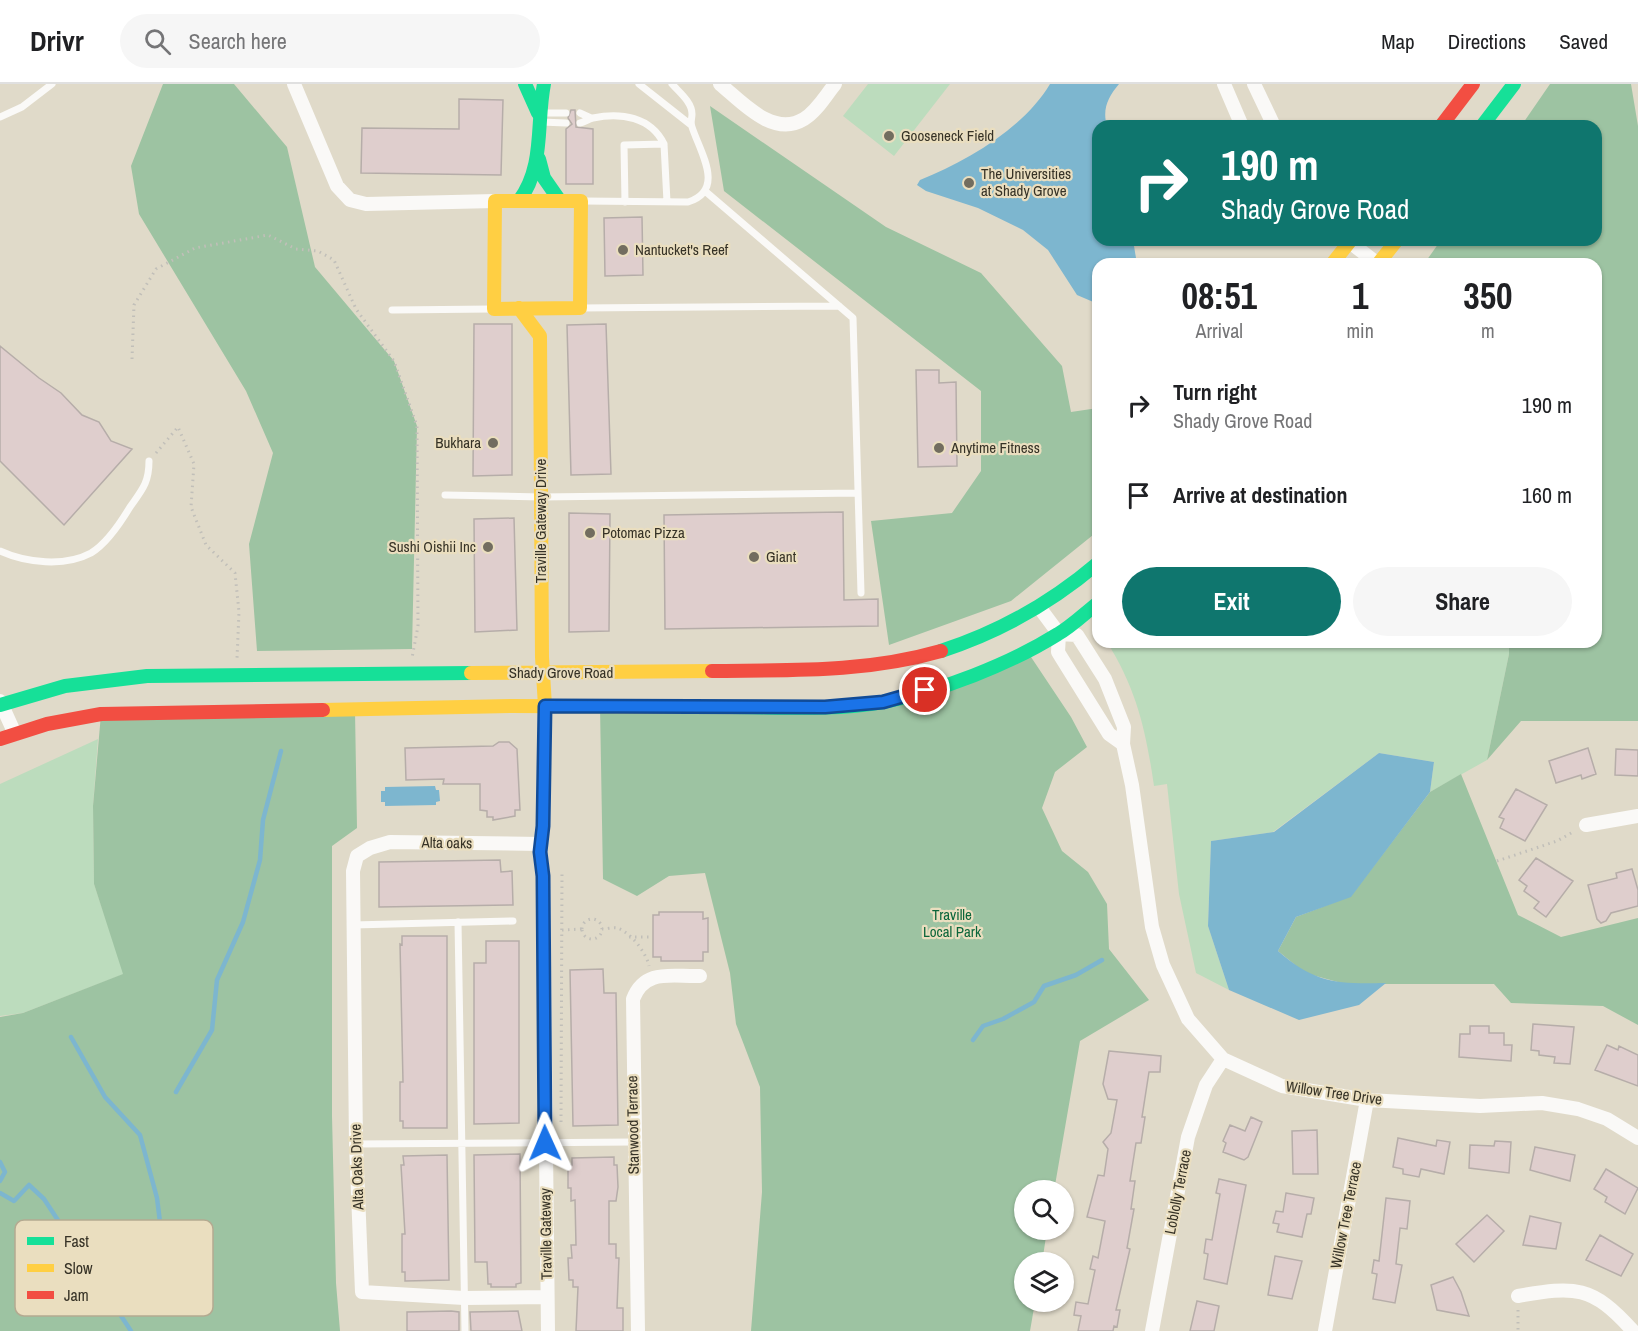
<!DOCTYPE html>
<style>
:root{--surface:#fff;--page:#f6f6f6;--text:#202124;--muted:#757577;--line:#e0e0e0;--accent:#0f766e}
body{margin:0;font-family:"Archivo Narrow",sans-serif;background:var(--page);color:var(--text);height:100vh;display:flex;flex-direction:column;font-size:22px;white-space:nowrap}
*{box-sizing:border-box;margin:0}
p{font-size:20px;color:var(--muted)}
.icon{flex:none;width:33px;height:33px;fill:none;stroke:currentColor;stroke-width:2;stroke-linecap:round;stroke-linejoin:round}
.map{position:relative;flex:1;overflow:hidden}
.details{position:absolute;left:1092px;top:174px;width:510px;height:390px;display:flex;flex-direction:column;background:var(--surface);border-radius:18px;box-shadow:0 2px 4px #0004}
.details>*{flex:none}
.hud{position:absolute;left:1092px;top:36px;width:510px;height:126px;border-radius:18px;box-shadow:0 2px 4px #0004;background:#0f766e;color:#fff;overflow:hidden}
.buttons{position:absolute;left:1014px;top:1096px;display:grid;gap:12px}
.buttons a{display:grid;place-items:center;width:60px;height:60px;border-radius:50%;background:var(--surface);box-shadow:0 2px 4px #0004;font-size:30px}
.pin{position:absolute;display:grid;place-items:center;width:51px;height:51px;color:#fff;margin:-26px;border:3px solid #fff;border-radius:50%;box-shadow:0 2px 6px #0007}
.me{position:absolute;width:66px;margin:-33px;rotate:359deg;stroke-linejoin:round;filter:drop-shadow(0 0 4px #0008)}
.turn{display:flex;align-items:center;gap:21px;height:126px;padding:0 30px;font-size:27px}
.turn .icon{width:78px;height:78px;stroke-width:2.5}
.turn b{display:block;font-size:42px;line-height:51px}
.eta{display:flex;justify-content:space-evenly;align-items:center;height:102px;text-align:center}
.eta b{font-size:36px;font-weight:700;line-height:42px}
.cta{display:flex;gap:12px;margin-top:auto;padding:12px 30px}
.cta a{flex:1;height:69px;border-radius:36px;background:var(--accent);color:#fff;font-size:24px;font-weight:700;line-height:69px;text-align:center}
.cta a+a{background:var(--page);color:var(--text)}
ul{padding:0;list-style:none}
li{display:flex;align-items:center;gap:18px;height:90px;padding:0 30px}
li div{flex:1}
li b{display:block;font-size:22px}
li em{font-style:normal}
header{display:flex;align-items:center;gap:36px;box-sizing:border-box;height:84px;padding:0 30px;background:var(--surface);border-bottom:2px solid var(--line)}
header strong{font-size:28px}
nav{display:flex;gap:33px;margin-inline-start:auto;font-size:21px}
.search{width:420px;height:54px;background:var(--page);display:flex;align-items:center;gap:15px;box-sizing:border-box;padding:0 21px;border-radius:33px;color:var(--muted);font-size:22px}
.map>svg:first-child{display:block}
.green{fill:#bcdcbd}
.forest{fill:#9dc3a2}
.water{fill:#7db6cf}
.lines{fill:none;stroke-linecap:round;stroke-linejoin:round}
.stream{stroke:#7db6cf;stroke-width:4.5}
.building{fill:#dfcecd;stroke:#b6ada9;stroke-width:1.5}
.path{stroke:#c1bfb9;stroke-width:3;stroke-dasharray:1.5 4.5;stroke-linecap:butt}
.lane{stroke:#faf9f7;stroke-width:7}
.street{stroke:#faf9f7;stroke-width:14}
.fast{stroke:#16e098;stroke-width:14}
.slow{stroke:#ffcf43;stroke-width:14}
.jam{stroke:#f24e42;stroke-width:14}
.route-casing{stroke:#114b97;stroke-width:15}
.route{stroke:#1a73e8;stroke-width:10}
.poi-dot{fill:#726d5f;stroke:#eadebf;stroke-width:2}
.labels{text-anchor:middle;stroke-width:4.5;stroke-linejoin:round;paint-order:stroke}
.poi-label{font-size:15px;fill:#363226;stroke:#eadebf;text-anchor:start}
.street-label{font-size:15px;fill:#363226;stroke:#eadebf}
.park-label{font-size:15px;fill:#0c663b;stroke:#eadebf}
.key{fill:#eadebf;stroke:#b4aa91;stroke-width:1.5}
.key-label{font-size:16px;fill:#363226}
</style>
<header>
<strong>Drivr</strong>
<div class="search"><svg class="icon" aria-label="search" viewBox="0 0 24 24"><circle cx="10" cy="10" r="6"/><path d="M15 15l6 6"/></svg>Search here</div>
<nav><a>Map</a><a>Directions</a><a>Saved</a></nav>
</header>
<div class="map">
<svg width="1638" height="1247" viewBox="0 0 1638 1247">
<rect width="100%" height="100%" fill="#e0dac9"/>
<path class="green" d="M868,0H950L894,72L843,32Z
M1107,558H1509V570L1487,676L1430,708L1434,678L1379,669L1273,748L1211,757L1208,842L1229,906L1196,889L1179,810L1167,700L1154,702C1146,647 1137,606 1107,558Z
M98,655L93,722L94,800L124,890L23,929L0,932V700Z"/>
<path class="forest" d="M163,0H234L287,63L315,183L394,277L417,342L412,565L257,567L249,460L273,369L246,307L139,130L131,82Z
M1550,0H1631L1638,42V637H1521L1487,676L1509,570V558H1596V180H1424L1441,156H1596V42H1521Z
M710,22L886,143L981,189L1062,282L1071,328L1098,324V447L1011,517L889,561L871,437L952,429L981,387V307L724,107Z
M1027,567L1071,633L1087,663L1055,688L1042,724L1062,767L1088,788L1107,820L1109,865L1149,916L1080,957L1054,1107H1024V1146H1047L1042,1179H1024V1218H1035L1030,1247H751L762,1108L760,1003L736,940L730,889L705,789L669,792L637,812L603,795L600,622L883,618Z
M355,627L357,744L332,762V1032L336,1199L340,1247H0V933L23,929L123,890L94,800L93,722L101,630Z
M1461,690L1518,831L1561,853L1638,834V941L1603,922L1511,919L1494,900H1345L1305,889L1278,867L1296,833L1351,812L1430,708Z"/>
<path class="water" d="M1050,0H1119C1108,13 1102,25 1107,42H1098V156H1133L1137,180H1098V220L1077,211L1048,166L1023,146L978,124L926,107L917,101L920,96C967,77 1023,45 1050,0Z
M1379,669L1434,678L1430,708L1351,813L1296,833L1278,867C1316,900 1338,900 1386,899L1359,921L1299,936L1229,906L1208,842L1211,757L1274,748Z
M435,702L436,706H439L440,717L436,718V721L385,722V718H381V707H385V703Z"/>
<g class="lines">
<path class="stream" d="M71,953L105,1013L140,1051L157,1114L163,1162
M973,956L983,942L1003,935L1034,918L1044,902L1076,891L1102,876
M176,1008L212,946L217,896L243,838L260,776L263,736L281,667
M0,1078L5,1088L0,1097
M0,1109L14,1117L29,1101L44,1115L131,1247"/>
</g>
<path class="building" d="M459,15L503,16L501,91L361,89L362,44L459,45Z
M571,26H575L576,43L593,45V100H566V45L572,40L568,34Z
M642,133L643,191L605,192L604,134Z
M474,240H512V391L473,392Z
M606,240L611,390L571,391L567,241Z
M0,262L39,294L61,309L82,331L99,338L111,357L132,365L64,441L0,377Z
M916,286H939V299L956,298L957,382L918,383Z
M843,428L844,516L878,515V542L665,545L664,431Z
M569,429L610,430L609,547L569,548Z
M514,434L517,546L475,548L474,435Z
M499,658H509L517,665L520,726H515V732L493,736V733H487V727L480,726V700H443L444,695L406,696L405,664L493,662Z
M1588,664L1596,690L1582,695L1581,691L1556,699L1549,677Z
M1616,665L1638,666V692L1615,691Z
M1516,705L1547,721L1525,757L1500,744L1504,735L1499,733Z
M1536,774L1573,797L1546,833L1534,824L1539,818L1524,807L1527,802L1519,796Z
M500,776L501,788L512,787L513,821L379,823V778Z
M1632,785L1638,806V822L1611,829L1606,837L1601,839L1597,835L1588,801L1617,794L1616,789Z
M659,828H703V835L708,834V868H703V877H661V873H653V831H659Z
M402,852H447V1044H403V1037H400V998H403L400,860L402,861Z
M486,857H519V1039L474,1040V879H486Z
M603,885L604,909H616L618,1041L573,1042L570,886Z
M1533,940L1574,943L1570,980L1554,979L1555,973L1539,971V967L1531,966Z
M1470,942H1489V949H1504V961H1512L1511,977L1459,973L1460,950H1470Z
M1607,961L1618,966L1619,962L1638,971V1002L1595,986Z
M1109,967L1161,972L1160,988H1149L1142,1033H1145L1141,1059H1136L1130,1097H1135L1131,1125H1134L1127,1164L1130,1165L1116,1226H1120L1117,1243L1114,1242L1113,1247H1078L1081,1232L1074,1231L1076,1218L1088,1220L1095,1186L1090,1185L1093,1172L1098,1174L1105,1137L1087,1133L1098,1091L1104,1092L1108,1065L1103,1058L1111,1049L1117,1016L1108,1015L1103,1000Z
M1251,1033L1262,1038L1248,1073L1244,1076L1223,1068L1226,1059L1223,1057L1230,1041L1245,1047Z
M1317,1046L1318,1090H1293L1292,1047Z
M1398,1054L1436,1062L1437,1056L1450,1058L1444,1090L1421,1085L1419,1093L1403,1090V1085L1393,1083Z
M1495,1057L1511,1058L1509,1089L1469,1084L1470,1061L1494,1062Z
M1535,1063L1575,1071L1570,1097L1530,1086Z
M520,1070L521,1199L516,1200V1203H491V1200H488L487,1178H475L474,1071Z
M447,1071L449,1196L405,1197V1188H402V1150H405L401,1081H404L403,1072Z
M614,1073V1081H617L618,1103L616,1117H609V1160H616V1174H619L617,1224H623V1247H576L578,1203H573V1196H569L568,1174H572L571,1161H576L575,1116L571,1117V1104H568V1081H572V1074Z
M1606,1085L1638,1104L1625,1130L1605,1118L1607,1113L1594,1105Z
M1219,1095L1246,1101L1227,1200L1204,1195L1208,1170L1204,1169L1206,1155L1212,1156L1220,1110L1216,1109Z
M1286,1109L1314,1114L1311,1130H1307L1302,1153L1277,1148L1279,1140L1273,1139L1276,1127L1283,1128Z
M1386,1114L1410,1117L1407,1145L1400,1144L1396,1180L1402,1181L1395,1219L1373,1215L1377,1190L1372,1189L1374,1176L1379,1177Z
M1487,1131L1504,1147L1474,1178L1456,1160Z
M1530,1132L1561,1139L1556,1165L1523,1161Z
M1600,1151L1633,1170L1621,1192L1586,1176Z
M1275,1172L1302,1177L1292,1215L1268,1211Z
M1453,1193L1461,1208L1469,1232L1437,1226L1431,1201Z
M1197,1217L1219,1222L1214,1247H1190Z
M451,1227L459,1228V1247H407V1228Z
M518,1227L522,1247H471L470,1228Z"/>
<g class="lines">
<path class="path" d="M132,275L134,221L156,185L195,164L268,151L296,165L318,167L334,176L356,225L394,277L417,342L418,542L412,574
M156,369L178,343L194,380L191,423L206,461L235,489L239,528L237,575
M1497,777L1557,757L1573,748
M582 845a10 10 0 1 1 20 0a10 10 0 1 1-20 0Z
M602,845C606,845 613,843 617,844C631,848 647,870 649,882
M562,846L582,845
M629,853H650
M561,1038L562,788
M1518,1226V1247"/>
<path class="lane" d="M639,0L691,41
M541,29H566
M580,29L591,34
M0,33L22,23L52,0
M541,38L566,39
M580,39C585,38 588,35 593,34C621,28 651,33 664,60
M705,107L853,234L861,509
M583,117L688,118C726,106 700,68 692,43C690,38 692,35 692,30C692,18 679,8 672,0
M625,118L624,61L664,60L667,118
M580,224L839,222
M392,226L492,225
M445,411L541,413L857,409
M0,467C26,479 65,483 91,469C106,460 121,438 130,423C142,406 149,399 149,377
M458,838L465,1247
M353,841L513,837
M356,1060L633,1058"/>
<path class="street" d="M294,0L337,102L350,116L366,120L495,117
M720,0C742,18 773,54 804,35C817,27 826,11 835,0
M1224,0L1242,42
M1254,0L1274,42
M1347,156L1378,180
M1039,523L1059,550L1058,568L1061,573L1109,650L1123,660
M1059,550L1077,551L1105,595L1124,643L1123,660L1132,701L1152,843L1163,881L1188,935L1223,975L1282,1002L1367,1016L1480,1022L1542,1019L1578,1025L1607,1035L1638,1054
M0,617L15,650
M545,622L543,742L540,768L543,792L548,1247
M1586,741L1638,732
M541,760L390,758L370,764L357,772L353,787L356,1060L362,1208L464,1214L547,1213
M1518,1212C1575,1202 1592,1201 1633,1247
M638,1247L633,915C645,884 672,893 700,892
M1152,1247L1188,1053L1206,1001L1223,975
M1325,1247L1367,1016"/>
<path class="fast" d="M525,0L538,29
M1482,42L1514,0
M539,75L544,94L560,117
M519,117C545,82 536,40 544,0
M941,567C1000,548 1051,519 1098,479
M0,621L65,602L147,592L471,589
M731,623C781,623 833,627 883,618C939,608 1010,580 1058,550C1072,542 1085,529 1098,519"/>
<path class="slow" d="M495,117H581L580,224L494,225Z
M1332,180L1351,156
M1378,180L1397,156
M519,224L540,252L542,573L545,622
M471,589L712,587
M323,626L510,622L731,623"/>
<path class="jam" d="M1441,42L1473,0
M712,587C791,586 864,589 941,567
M0,655L47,640L101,630L323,626"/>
</g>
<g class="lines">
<g class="route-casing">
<path id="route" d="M545,1059L543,792L540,768L543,742L545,622L825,623L883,618L925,606"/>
</g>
<use href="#route" class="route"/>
</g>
<g class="poi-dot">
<circle cx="889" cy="52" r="6"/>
<circle cx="969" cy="99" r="6"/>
<circle cx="623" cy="166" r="6"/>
<circle cx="493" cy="359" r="6"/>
<circle cx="939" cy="364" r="6"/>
<circle cx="590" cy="449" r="6"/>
<circle cx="488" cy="463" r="6"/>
<circle cx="754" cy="473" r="6"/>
</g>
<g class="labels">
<g class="poi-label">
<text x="901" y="57">Gooseneck Field</text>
<text x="981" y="95">The Universities<tspan x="981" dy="17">at Shady Grove</tspan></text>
<text x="635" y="171">Nantucket's Reef</text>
<text x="481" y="364" text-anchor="end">Bukhara</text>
<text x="951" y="369">Anytime Fitness</text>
<text x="602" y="454">Potomac Pizza</text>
<text x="476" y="468" text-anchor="end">Sushi Oishii Inc</text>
<text x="766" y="478">Giant</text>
</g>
<g class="street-label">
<text transform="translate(541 437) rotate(-90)" y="5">Traville Gateway Drive</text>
<text x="561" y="594">Shady Grove Road</text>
<text transform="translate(447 759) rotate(1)" y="5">Alta oaks</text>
<text transform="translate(1334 1009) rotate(8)" y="5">Willow Tree Drive</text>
<text transform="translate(633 1041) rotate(-91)" y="5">Stanwood Terrace</text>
<text transform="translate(357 1083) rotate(-92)" y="5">Alta Oaks Drive</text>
<text transform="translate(1178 1108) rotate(-79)" y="5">Loblolly Terrace</text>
<text transform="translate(1346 1131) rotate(-79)" y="5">Willow Tree Terrace</text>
<text transform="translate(546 1150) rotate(-91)" y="5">Traville Gateway</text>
</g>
<g class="park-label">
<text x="952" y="836">Traville<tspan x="952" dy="17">Local Park</tspan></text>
</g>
</g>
<rect x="15" y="1136" width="198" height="96" rx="9" class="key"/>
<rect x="27" y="1153" width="27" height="8" fill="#16e098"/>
<rect x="27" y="1180" width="27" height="8" fill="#ffcf43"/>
<rect x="27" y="1207" width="27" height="8" fill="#f24e42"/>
<g class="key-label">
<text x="64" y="1163">Fast</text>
<text x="64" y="1190">Slow</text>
<text x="64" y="1217">Jam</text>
</g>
</svg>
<div class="buttons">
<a><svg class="icon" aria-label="search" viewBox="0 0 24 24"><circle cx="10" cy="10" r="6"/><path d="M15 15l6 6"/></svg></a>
<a><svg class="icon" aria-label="layers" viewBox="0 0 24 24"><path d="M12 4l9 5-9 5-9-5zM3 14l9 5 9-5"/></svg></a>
</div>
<div class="pin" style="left:925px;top:606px;background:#d93025"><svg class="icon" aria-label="arrive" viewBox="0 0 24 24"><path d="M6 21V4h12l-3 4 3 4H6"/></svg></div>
<svg class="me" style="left:545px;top:1059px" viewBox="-20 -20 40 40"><path d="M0-17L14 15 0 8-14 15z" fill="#1a73e8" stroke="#fff" stroke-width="4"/></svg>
<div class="hud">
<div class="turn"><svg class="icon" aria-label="right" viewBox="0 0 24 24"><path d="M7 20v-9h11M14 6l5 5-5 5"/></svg><div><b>190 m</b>Shady Grove Road</div></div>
</div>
<section class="details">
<div class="eta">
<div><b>08:51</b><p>Arrival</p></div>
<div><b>1</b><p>min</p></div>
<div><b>350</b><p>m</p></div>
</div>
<ul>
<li><svg class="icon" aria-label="right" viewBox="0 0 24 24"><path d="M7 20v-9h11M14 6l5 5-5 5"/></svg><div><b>Turn right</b><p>Shady Grove Road</p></div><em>190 m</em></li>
<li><svg class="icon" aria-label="arrive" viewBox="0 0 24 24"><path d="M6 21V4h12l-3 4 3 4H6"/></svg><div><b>Arrive at destination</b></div><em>160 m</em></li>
</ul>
<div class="cta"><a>Exit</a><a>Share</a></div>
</section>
</div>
